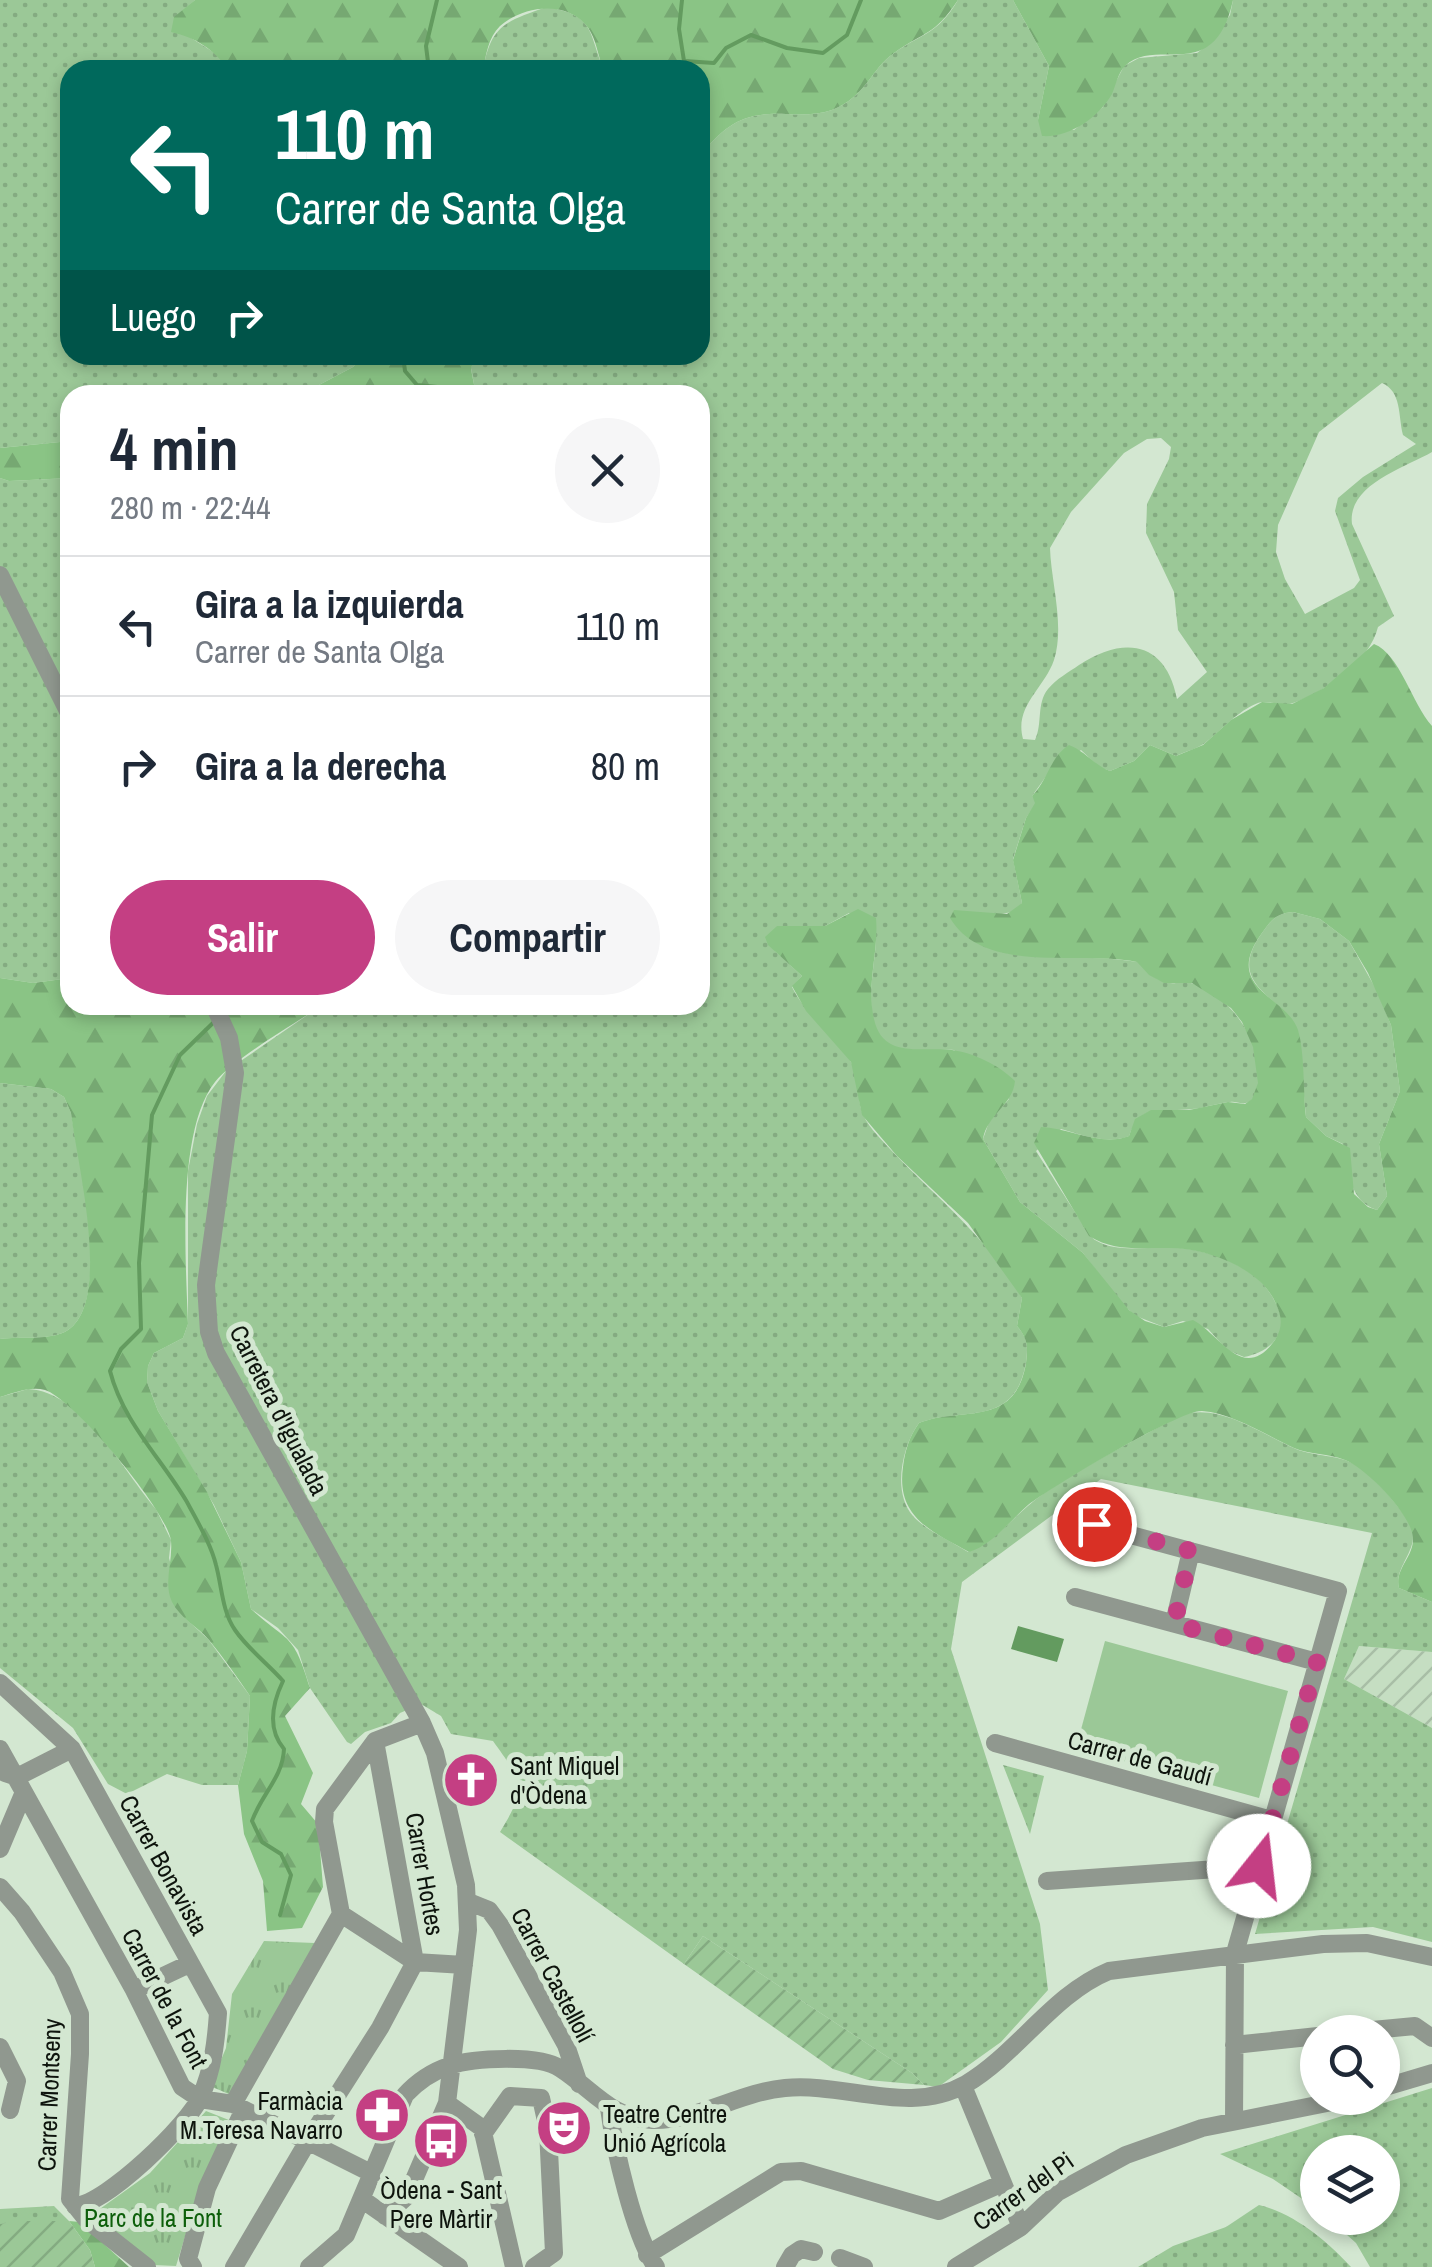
<!DOCTYPE html>
<html lang="es">
<meta charset="utf-8">
<style>
:root{--surface:#fff;--page:#f6f6f7;--text:#1f2937;--muted:#747a83;--line:#e0e1e3;--accent:#c43f83}
body{margin:0;font-family:"Archivo Narrow",sans-serif;background:var(--page);color:var(--text);height:100vh;display:flex;flex-direction:column;font-size:38px;white-space:nowrap}
*{box-sizing:border-box;margin:0}
p{font-size:32px;color:var(--muted)}
.icon{flex:none;width:55px;height:55px;fill:none;stroke:currentColor;stroke-width:2;stroke-linecap:round;stroke-linejoin:round}
.map{position:relative;flex:1;overflow:hidden}
.drawer{position:absolute;left:60px;top:385px;width:650px;height:630px;display:flex;flex-direction:column;background:var(--surface);border-radius:30px;box-shadow:0 5px 15px #0003}
.drawer>*{flex:none}
.top-card{position:absolute;left:60px;top:60px;width:650px;height:305px;border-radius:30px;box-shadow:0 5px 15px #0003;background:#00695c;color:#fff;overflow:hidden}
.tools{position:absolute;left:1300px;top:2015px;display:grid;gap:20px}
.tools a{display:grid;place-items:center;width:100px;height:100px;border-radius:50%;background:var(--surface);box-shadow:0 5px 15px #0003;font-size:50px}
.pin{position:absolute;display:grid;place-items:center;width:85px;height:85px;color:#fff;margin:-42px;border:5px solid #fff;border-radius:50%;box-shadow:0 2px 10px #0007}
.me{position:absolute;width:110px;margin:-55px;rotate:16deg;stroke-linejoin:round;filter:drop-shadow(0 0 8px #0008)}
.turn{display:flex;align-items:center;gap:35px;height:210px;padding:0 50px;font-size:45px}
.turn .icon{width:130px;height:130px;stroke-width:2.5}
.turn b{display:block;font-size:70px;line-height:85px}
.then{display:flex;align-items:center;height:95px;padding:0 50px;background:#0003;gap:20px;font-size:38px}
.round{display:grid;place-items:center;flex:none;width:105px;height:105px;border-radius:52px;background:var(--page)}
.overview{display:flex;align-items:center;justify-content:space-between;height:170px;padding:0 50px}
h1{font-size:60px;font-weight:700;line-height:75px}
.cta{display:flex;gap:20px;margin-top:auto;padding:20px 50px}
.cta a{flex:1;height:115px;border-radius:60px;background:var(--accent);color:#fff;font-size:40px;font-weight:700;line-height:115px;text-align:center}
.cta a+a{background:var(--page);color:var(--text)}
ul{padding:0;list-style:none}
li{display:flex;align-items:center;gap:30px;height:140px;padding:0 50px;border-top:2px solid var(--line)}
li div{flex:1}
li b{display:block;font-size:38px}
li em{font-style:normal}
.map>svg:first-child{display:block}
.industrial{fill:url(#industrial-furrows)}
.grass{fill:url(#grass-dots);fill-rule:evenodd}
.forest{fill:url(#forest-firs);fill-rule:evenodd}
.park{fill:url(#park-tufts)}
.garden{fill:url(#garden-furrows)}
.pitch{fill:#9bc897}
.water{fill:#639b5f}
.lines{fill:none;stroke-linecap:round;stroke-linejoin:round}
.stream{stroke:#639b5f;stroke-width:4}
.minor{stroke:#90988f;stroke-width:18}
.route{stroke:#c43f83;stroke-width:18;stroke-dasharray:0 32.4}
.labels{text-anchor:middle;stroke-width:10;stroke-linejoin:round;paint-order:stroke}
.street-label{font-size:25px;fill:#0e140d;stroke:#d3e7d1}
.poi-label{font-size:25px;fill:#0e140d;stroke:#d3e7d1;text-anchor:start}
.park-label{font-size:25px;fill:#0d5f0b;stroke:#d3e7d1}
</style>
<div class="map">
<svg width="1432" height="2267" viewBox="0 0 1432 2267">
<defs>
<pattern id="industrial-furrows" width="10" height="10" patternUnits="userSpaceOnUse" patternTransform="scale(2.5)"><rect width="10" height="10" fill="#c5dec2"/><path d="M-1 1l2-2M0 10L10 0M9 11l2-2" fill="none" stroke="#a8bea6"/></pattern>
<pattern id="grass-dots" width="8" height="8" patternUnits="userSpaceOnUse" patternTransform="scale(2.5)"><rect width="8" height="8" fill="#9bc897"/><path d="M2 2h.1M6 6h.1" fill="none" stroke="#84ab81" stroke-width="1.8" stroke-linecap="round"/></pattern>
<pattern id="forest-firs" width="22" height="20" patternUnits="userSpaceOnUse" patternTransform="scale(2.5)"><rect width="22" height="20" fill="#8ac485"/><path d="M5 1l3.5 6h-7zM16 11l3.5 6h-7z" fill="#76a872"/></pattern>
<pattern id="park-tufts" width="24" height="20" patternUnits="userSpaceOnUse" patternTransform="scale(2.5)"><rect width="24" height="20" fill="#9bc897"/><path d="M3 7l-1-3M5 7V3M7 7l1-3M15 17l-1-3M17 17v-4M19 17l1-3" fill="none" stroke="#84ab81"/></pattern>
<pattern id="garden-furrows" width="10" height="10" patternUnits="userSpaceOnUse" patternTransform="scale(2.5)"><rect width="10" height="10" fill="#9bc897"/><path d="M-1 1l2-2M0 10L10 0M9 11l2-2" fill="none" stroke="#84ab81"/></pattern>
</defs>
<rect width="100%" height="100%" fill="#d3e7d1"/>
<path class="industrial" d="M1359,1646L1432,1652V1728L1344,1679Z"/>
<path class="grass" d="M0,0H195L186,8L188,36L218,55L229,70H70V355H364L353,367L300,395H70V441L0,448Z
M958,0H1013L1049,66L1038,120L1074,130L1103,107L1124,66L1139,58L1197,53L1210,43L1230,15L1233,0H1432V452C1404,468 1347,485 1352,524L1394,616L1378,627C1370,661 1326,692 1293,703C1282,707 1273,701 1262,702C1244,705 1219,732 1205,743C1197,749 1186,751 1176,756L1150,745L1134,761L1110,771L1099,767L1081,750L1047,775L1032,796L1036,803L1026,818L1013,859L1022,903L1016,911L997,915L1001,952C1046,961 1092,954 1138,962C1147,973 1161,985 1176,983C1185,983 1183,980 1191,983C1223,993 1248,1023 1256,1055C1259,1067 1263,1100 1245,1103C1240,1104 1235,1101 1230,1102C1217,1103 1205,1108 1192,1109C1161,1113 1142,1101 1129,1136C1107,1145 1083,1135 1061,1129L1036,1151C1044,1163 1090,1237 1095,1240C1115,1252 1141,1248 1163,1247C1202,1247 1257,1263 1275,1302C1280,1311 1284,1322 1280,1332C1273,1347 1259,1354 1244,1357L1227,1350L1208,1329L1183,1321L1164,1327L1136,1316L1121,1303L1083,1253L1020,1202L983,1139L989,1122L1009,1099L954,1050C936,1049 914,1054 897,1049C856,1035 876,967 876,937L849,913L825,926H777L775,951L802,976L792,987C807,1018 840,1036 853,1066C866,1096 849,1104 878,1136C927,1191 986,1233 1022,1298L1017,1326C1028,1339 1028,1346 1026,1362C1015,1429 962,1406 919,1423C902,1446 892,1493 913,1516C927,1531 951,1541 968,1552C998,1540 1017,1512 1043,1494C1085,1465 1134,1441 1179,1416C1218,1401 1261,1434 1296,1449C1316,1457 1337,1454 1356,1465C1373,1475 1398,1505 1409,1522C1424,1547 1393,1565 1399,1588L1432,1602V1652L1359,1646L1344,1679L1432,1728V1942L1373,1927L1255,1934L1372,1533L1101,1479L962,1582L951,1649L1040,1924L1048,1990L1001,2042L938,2087L924,2085L912,2073L703,1936L684,1964L500,1832C528,1786 523,1783 493,1741L451,1734L441,1716L421,1704L400,1713L391,1723L365,1732L351,1744L347,1742L310,1688L298,1650L278,1628L251,1609L241,1562L214,1505L158,1411L147,1382L148,1366L154,1353L183,1338L188,1324V1171L197,1124L207,1096L226,1071L322,1005H700V395H476L471,368L475,355H700V156C726,124 743,112 786,114C801,115 817,115 832,110C867,96 870,70 894,53C924,32 937,35 958,0ZM1382,383C1402,392 1398,415 1403,435L1416,444L1363,477L1338,498L1335,511L1360,580L1354,588L1305,614L1285,579L1276,552L1278,525L1319,432ZM1161,438L1171,447L1169,459L1147,504L1146,533L1174,592L1178,630L1207,672L1177,699C1166,642 1125,635 1079,665C1069,672 1056,679 1048,689C1036,704 1043,723 1035,740L1023,739C1014,706 1044,689 1054,660C1065,626 1051,582 1050,548L1071,512L1124,453L1147,439Z
M546,7C596,15 588,32 604,70H483C491,24 506,22 546,7Z
M0,478L9,481L70,478V978L33,983L0,978Z
M1293,912L1320,919L1349,941L1377,991L1391,1025L1400,1091L1379,1144L1387,1196L1377,1210C1348,1201 1349,1169 1343,1144L1326,1136L1306,1117L1298,1032C1284,995 1223,987 1262,933C1271,920 1277,913 1293,912Z
M0,1083L51,1089L64,1097L71,1113C78,1159 113,1300 68,1330C51,1341 20,1336 0,1339Z
M28,1389C82,1391 124,1472 156,1509L171,1540L169,1558L185,1618L208,1639L250,1696L247,1751L238,1785H202L167,1774L127,1794L108,1784L73,1728L0,1668V1397Z
M1003,1765L1044,1776L1030,1834Z
M1432,2088V2267H1370L1356,2243L1328,2218H1382V2152H1318L1317,2209L1273,2179L1220,2154Z
M1259,2205C1295,2214 1327,2241 1351,2267H1138L1173,2246L1226,2227Z
M54,2206L69,2221L0,2224V2209Z"/>
<path class="forest" d="M195,0H958C933,37 926,30 894,53C870,70 867,96 832,110C817,115 801,115 786,114C743,112 726,124 700,156V70H604C596,52 597,34 581,20C559,1 522,7 500,26C488,38 486,55 483,70H229C213,49 197,38 171,32L174,17Z
M1013,0H1233C1214,87 1157,35 1125,66C1118,73 1116,85 1112,94C1098,118 1069,138 1042,136L1038,120L1049,66Z
M364,355H475L471,369L476,395H300L353,367Z
M70,441V478L9,481L0,478V448Z
M1374,644C1400,654 1412,704 1432,726V1602L1399,1588C1394,1569 1414,1557 1413,1538C1412,1515 1366,1468 1345,1460C1328,1453 1310,1455 1294,1448C1266,1435 1232,1413 1202,1411C1179,1410 1050,1488 1028,1505C1010,1521 992,1545 969,1552C931,1531 896,1517 903,1467C905,1451 909,1437 919,1423C961,1406 1015,1429 1026,1363C1028,1347 1028,1339 1017,1326L1022,1298L968,1223L897,1156L862,1115L851,1062L806,1011L792,986L802,976L768,945L765,937L777,926H825L858,909L876,918C879,952 866,984 874,1019C883,1060 922,1046 952,1050C974,1053 999,1065 1015,1081C1013,1105 987,1115 983,1139L1020,1202L1083,1253L1129,1310L1145,1321L1164,1327L1193,1320C1219,1333 1243,1385 1275,1340C1283,1327 1282,1317 1276,1304C1269,1287 1254,1275 1238,1266C1215,1254 1190,1247 1164,1248C1137,1248 1113,1251 1089,1236L1034,1143L1041,1127C1070,1128 1101,1147 1129,1136L1135,1119L1151,1110H1189L1228,1102L1245,1104L1252,1099L1258,1083L1253,1047L1242,1022L1231,1008L1192,983H1164L1149,975L1137,962C1083,950 984,976 950,918L954,910L1007,914L1022,903L1013,860L1026,818L1035,803L1032,796C1048,780 1050,757 1069,745C1085,751 1094,765 1110,771L1134,761L1150,745L1176,756L1203,745L1231,720L1262,702L1292,704L1324,688ZM1293,912L1320,919L1349,941L1368,973L1391,1025L1400,1091L1379,1144L1387,1196L1377,1210L1368,1207L1354,1194L1350,1148L1326,1136L1306,1117C1303,1091 1305,1054 1298,1030C1287,996 1221,989 1262,933C1271,920 1277,913 1293,912Z
M0,978L33,983L70,978V1005H128L147,1015L171,1005H322C295,1024 234,1058 215,1082C176,1131 186,1263 188,1324L183,1338L154,1353L148,1366L147,1382L158,1411L207,1492L241,1562L251,1609C290,1644 293,1632 310,1688L285,1716L313,1773L301,1804L318,1824L323,1887L302,1928L267,1931L263,1881L244,1834L238,1785L247,1751L250,1696C237,1677 224,1658 209,1640C198,1627 180,1618 172,1602C163,1582 173,1562 171,1541C168,1512 74,1399 45,1390C30,1386 14,1393 0,1397V1339C20,1336 51,1341 68,1330C113,1300 76,1159 71,1113L64,1097L51,1089L0,1083Z
M69,2221L80,2222L129,2267H95L90,2250Z"/>
<path class="park" d="M264,1941L315,1943L231,2095L210,2086L226,2048L232,1994Z
M206,2111L234,2122L199,2191L176,2266L154,2265L90,2216L150,2173Z"/>
<path class="garden" d="M703,1936L912,2073L924,2085L868,2080L833,2069L684,1964Z
M19,2221H69L90,2250L95,2267H0V2224Z"/>
<path class="pitch" d="M1105,1641L1288,1691L1259,1798L1076,1748Z"/>
<path class="water" d="M1018,1626L1064,1639L1057,1662L1011,1649Z"/>
<g class="lines">
<path class="stream" d="M682,0L679,29L684,61L714,63L726,48L751,35L787,48L823,53L847,35L861,0
M429,70L426,46L437,0
M403,355L405,371L417,385L437,387L444,395
M223,1016L244,1005
M215,1021L180,1055L152,1115L139,1263L141,1329L121,1349L110,1371C123,1422 161,1458 187,1502C197,1521 211,1544 216,1565C222,1587 222,1611 235,1630C248,1649 268,1664 283,1681C272,1704 267,1729 284,1749C283,1777 261,1795 252,1821L262,1842L281,1854L291,1875L280,1915"/>
<path class="minor" d="M0,575L70,715
M214,1005L229,1038L235,1073L206,1285L209,1332L216,1353L422,1723L435,1753L466,1885L468,1930L447,2103L407,2196L385,2216
M1094,1525L1338,1591L1235,1953L1234,2121
M1075,1597L1317,1662
M1174,1623L1191,1551
M0,1683L72,1749L218,2013C216,2041 213,2069 201,2096C189,2124 106,2204 75,2206
M995,1743L1272,1820
M0,1749L134,1990L182,2087L200,2099L233,2104L373,2174
M5,1773L17,1777L72,1749
M0,1849L24,1792
M1047,1881L1259,1866
M0,1887L22,1912L62,1972L80,2014V2054L70,2199L86,2219L147,2267
M469,1902L489,1910L500,1925L566,2045L579,2084
M341,1914L415,1962L464,1965
M134,1990L189,1964
M1351,2032L1415,2026L1432,2038
M1234,2045L1318,2036
M0,2047L17,2081L10,2110
M963,2086L1021,2227
M1382,2088L1432,2073
M447,2103L482,2128L514,2267
M233,2104L341,1914L324,1822L325,1809L375,1741L422,1723
M609,2108C614,2147 634,2236 656,2267
M483,2134L510,2096L541,2098L548,2130L554,2253L534,2267
M363,2200L459,2267
M647,2255L781,2172L801,2171L939,2211L1003,2183
M840,2258L864,2267
M193,2267L188,2259L207,2188L243,2111
M234,2267L308,2141L380,2028L415,1962L375,1741
M309,2267L346,2235L405,2095C417,2082 431,2072 449,2066C473,2058 540,2054 561,2069C592,2089 612,2119 652,2120C698,2121 740,2092 785,2088C845,2082 910,2116 966,2084C1018,2053 1053,1994 1109,1971L1323,1944L1367,1943L1432,1957
M785,2267L792,2255L801,2249L814,2252
M956,2267L1021,2227L1058,2192L1126,2155L1202,2128L1352,2098"/>
</g>
<g class="lines">
<path class="route" d="M1094,1524L1191,1551L1174,1624L1317,1662L1259,1866"/>
</g>
<defs>
<g id="church-disc" transform="scale(2.875)"><circle r="9.5" fill="#c43f83" stroke="#d3e7d1"/><path d="M-1.2-6h2.4v3.5h3.3v2.4h-3.3V6h-2.4V-.1h-3.3v-2.4h3.3Z" fill="#fff"/></g>
<g id="pharmacy-disc" transform="scale(2.875)"><circle r="9.5" fill="#c43f83" stroke="#d3e7d1"/><path d="M-2-6h4v4h4v4h-4v4h-4v-4h-4v-4h4Z" fill="#fff"/></g>
<g id="theatre-disc" transform="scale(2.875)"><circle r="9.5" fill="#c43f83" stroke="#d3e7d1"/><path d="M-5-5.5Q0-4 5-5.5V0Q5 5 0 6Q-5 5-5 0ZM-3.3-2.5H-1v1.5H-3.3ZM1-2.5H3.3v1.5H1ZM-2.8 1Q0 5.5 2.8 1Z" fill="#fff"/></g>
<g id="bus-disc" transform="scale(2.875)"><circle r="9.5" fill="#c43f83" stroke="#d3e7d1"/><path d="M-5-6H5V4H4V6H2V4H-2V6H-4V4H-5ZM-3.5-4V0h7V-4ZM-3.5 1.2v1.5H-2V1.2ZM2 1.2v1.5H3.5V1.2Z" fill="#fff"/></g>
</defs>
<g fill-rule="evenodd">
<use href="#church-disc" x="471" y="1780"/>
<use href="#pharmacy-disc" x="382" y="2115"/>
<use href="#theatre-disc" x="564" y="2128"/>
<use href="#bus-disc" x="441" y="2141"/>
</g>
<g class="labels">
<g class="street-label">
<text transform="translate(279 1410) rotate(63)" y="9">Carretera d'Igualada</text>
<text transform="translate(1140 1758) rotate(15)" y="9">Carrer de Gaudí</text>
<text transform="translate(164 1865) rotate(61)" y="9">Carrer Bonavista</text>
<text transform="translate(425 1874) rotate(80)" y="9">Carrer Hortes</text>
<text transform="translate(553 1975) rotate(62)" y="9">Carrer Castellolí</text>
<text transform="translate(165 1998) rotate(62)" y="9">Carrer de la Font</text>
<text transform="translate(49 2095) rotate(-88)" y="9">Carrer Montseny</text>
<text transform="translate(1023 2191) rotate(-35)" y="9">Carrer del Pi</text>
</g>
<g class="poi-label">
<text x="510" y="1775">Sant Miquel<tspan x="510" dy="29">d'Òdena</tspan></text>
<text x="343" y="2110" text-anchor="end">Farmàcia<tspan x="343" dy="29">M.Teresa Navarro</tspan></text>
<text x="603" y="2123">Teatre Centre<tspan x="603" dy="29">Unió Agrícola</tspan></text>
<text x="441" y="2199" text-anchor="middle">Òdena - Sant<tspan x="441" dy="29">Pere Màrtir</tspan></text>
</g>
<g class="park-label">
<text x="153" y="2227">Parc de la Font</text>
</g>
</g>
</svg>
<div class="tools">
<a><svg class="icon" aria-label="search" viewBox="0 0 24 24"><circle cx="10" cy="10" r="6"/><path d="M15 15l6 6"/></svg></a>
<a><svg class="icon" aria-label="layers" viewBox="0 0 24 24"><path d="M12 4l9 5-9 5-9-5zM3 14l9 5 9-5"/></svg></a>
</div>
<div class="pin" style="left:1094px;top:1524px;background:#d93025"><svg class="icon" aria-label="arrive" viewBox="0 0 24 24"><path d="M6 21V4h12l-3 4 3 4H6"/></svg></div>
<svg class="me" style="left:1259px;top:1866px" viewBox="-20 -20 40 40"><circle r="19" fill="#fff"/><path d="M0-13L10 11 0 6-10 11z" fill="#c43f83"/></svg>
<div class="top-card">
<div class="turn"><svg class="icon" aria-label="left" viewBox="0 0 24 24"><path d="M17 20v-9H6M10 6l-5 5 5 5"/></svg><div><b>110 m</b>Carrer de Santa Olga</div></div>
<div class="then">Luego<svg class="icon" aria-label="right" viewBox="0 0 24 24"><path d="M7 20v-9h11M14 6l5 5-5 5"/></svg></div>
</div>
<section class="drawer">
<div class="overview"><div><h1>4 min</h1><p>280 m · 22:44</p></div><a class="round"><svg class="icon" aria-label="close" viewBox="0 0 24 24"><path d="M6 6l12 12M18 6L6 18"/></svg></a></div>
<ul>
<li><svg class="icon" aria-label="left" viewBox="0 0 24 24"><path d="M17 20v-9H6M10 6l-5 5 5 5"/></svg><div><b>Gira a la izquierda</b><p>Carrer de Santa Olga</p></div><em>110 m</em></li>
<li><svg class="icon" aria-label="right" viewBox="0 0 24 24"><path d="M7 20v-9h11M14 6l5 5-5 5"/></svg><div><b>Gira a la derecha</b></div><em>80 m</em></li>
</ul>
<div class="cta"><a>Salir</a><a>Compartir</a></div>
</section>
</div>
